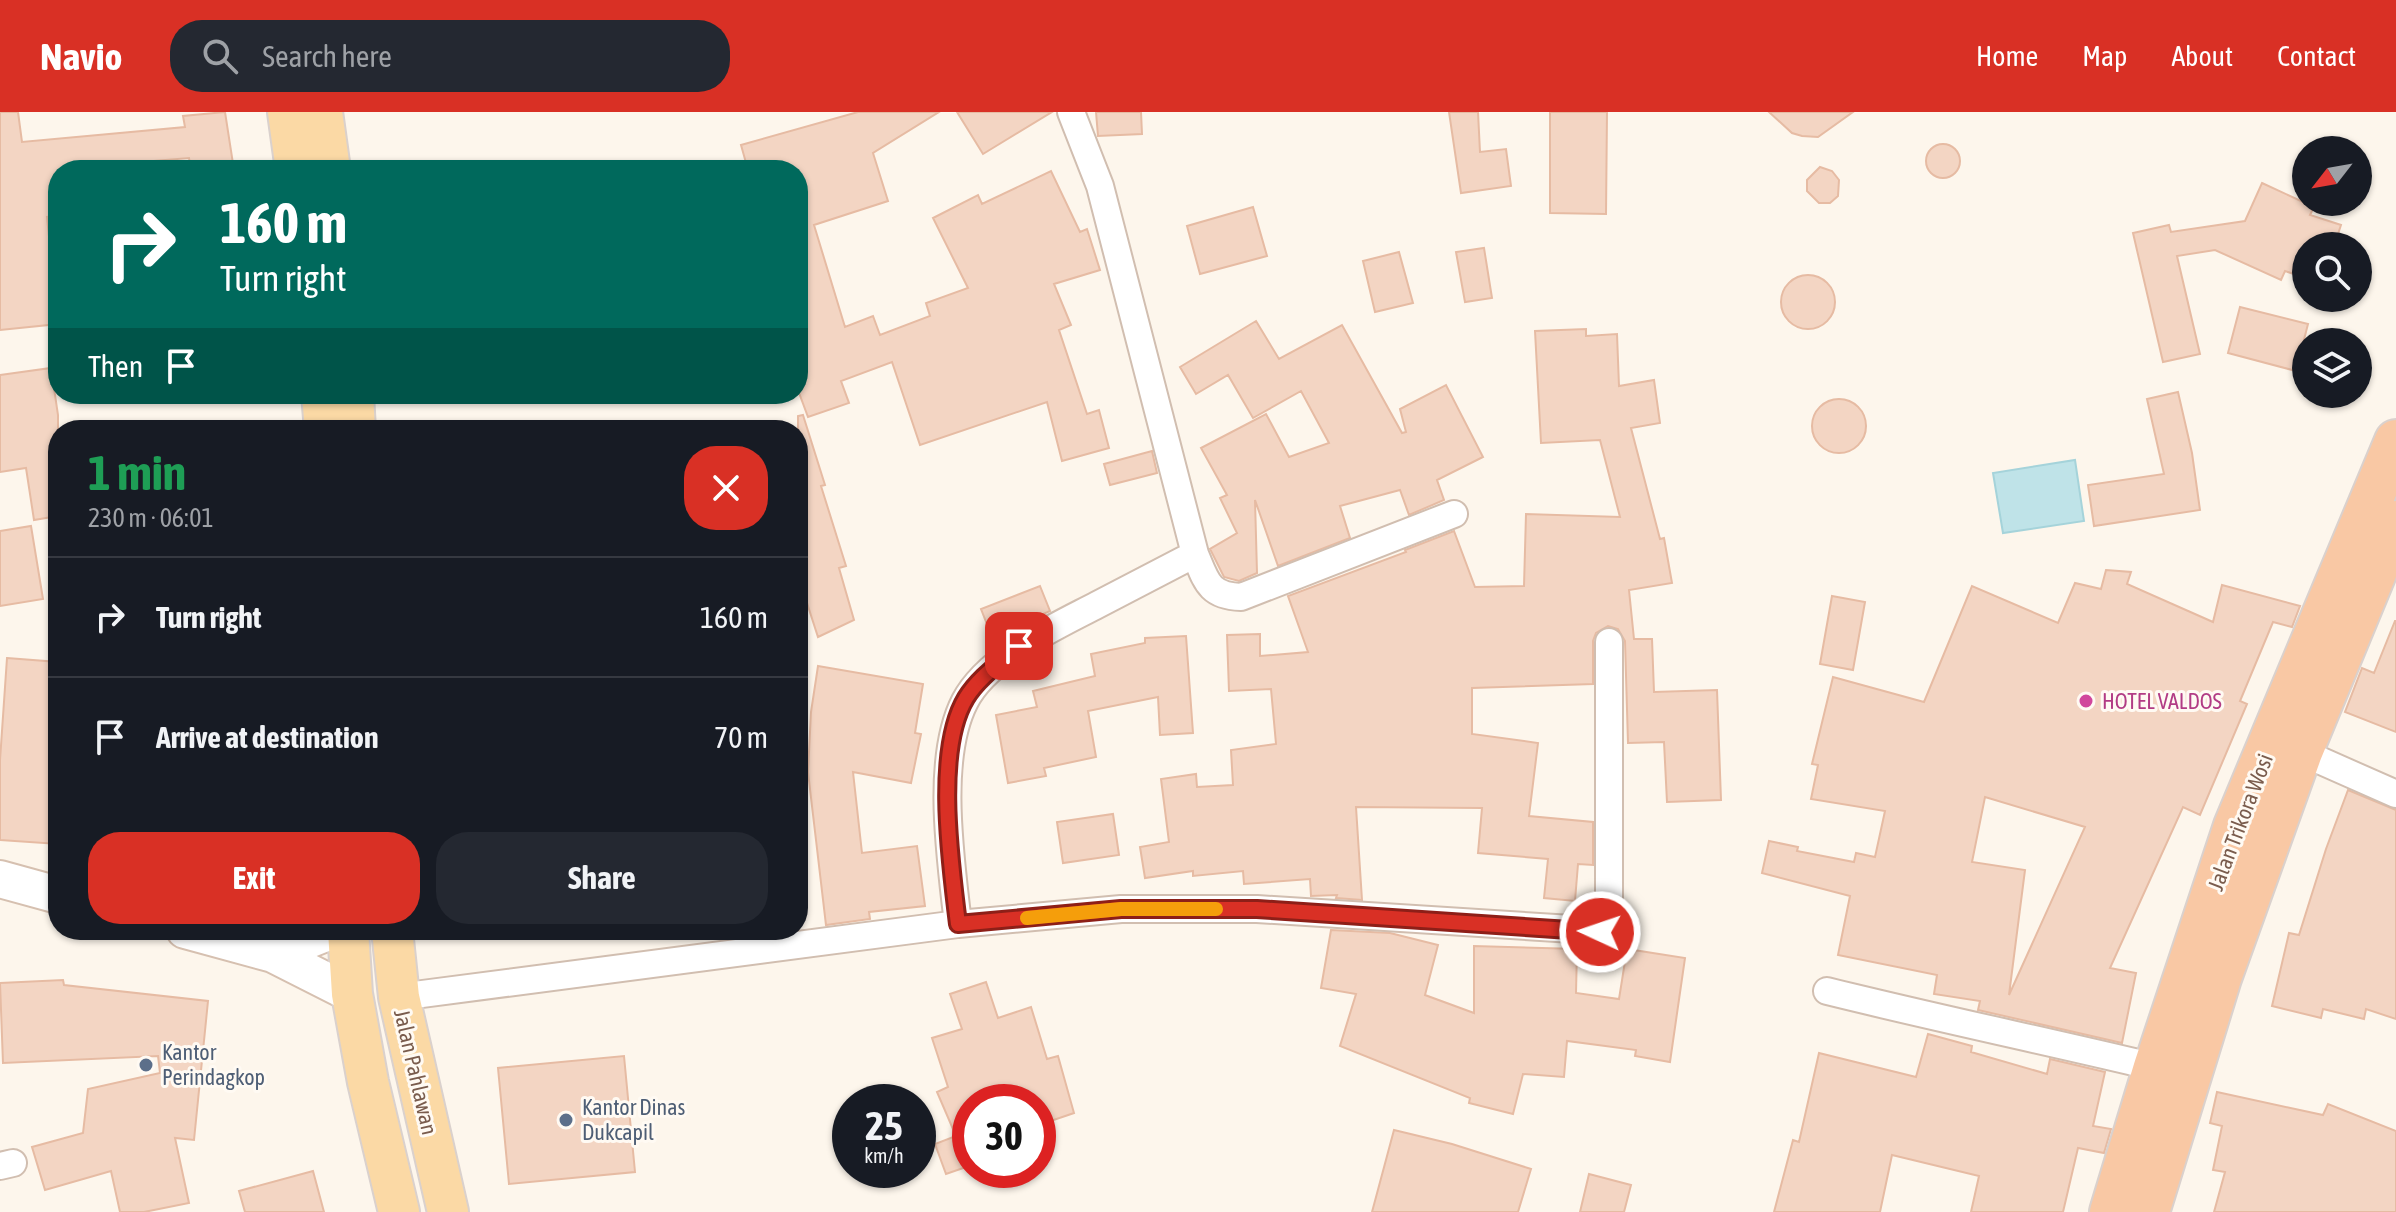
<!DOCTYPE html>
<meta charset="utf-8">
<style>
:root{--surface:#171b24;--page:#242831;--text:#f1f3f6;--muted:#9ea1a6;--line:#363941;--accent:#d93025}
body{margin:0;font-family:"Asap Condensed",sans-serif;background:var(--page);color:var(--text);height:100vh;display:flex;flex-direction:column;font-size:30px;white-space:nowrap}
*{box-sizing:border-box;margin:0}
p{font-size:26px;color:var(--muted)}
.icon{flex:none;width:44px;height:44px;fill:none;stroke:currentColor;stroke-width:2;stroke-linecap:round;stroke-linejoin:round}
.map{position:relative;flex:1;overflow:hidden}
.details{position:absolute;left:48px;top:308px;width:760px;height:520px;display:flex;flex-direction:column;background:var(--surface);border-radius:32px;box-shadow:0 2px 6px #0004}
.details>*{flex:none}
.banner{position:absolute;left:48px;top:48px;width:760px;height:244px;border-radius:32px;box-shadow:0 2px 6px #0004;background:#00695c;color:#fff;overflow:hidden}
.needle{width:52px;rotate:239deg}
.controls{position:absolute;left:2292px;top:24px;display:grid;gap:16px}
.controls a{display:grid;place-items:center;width:80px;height:80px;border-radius:50%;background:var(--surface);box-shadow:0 2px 6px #0004;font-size:40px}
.speed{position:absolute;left:832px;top:972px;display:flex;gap:16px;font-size:40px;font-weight:700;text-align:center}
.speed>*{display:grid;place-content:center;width:104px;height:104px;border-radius:50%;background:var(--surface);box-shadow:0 2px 6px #0004;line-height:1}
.speed small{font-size:20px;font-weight:400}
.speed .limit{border:12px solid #d22;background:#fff;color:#111}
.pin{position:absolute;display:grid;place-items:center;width:68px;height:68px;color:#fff;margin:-34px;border-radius:16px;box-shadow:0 4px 12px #0006}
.me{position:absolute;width:88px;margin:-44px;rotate:273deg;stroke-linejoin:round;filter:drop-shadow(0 0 6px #0008)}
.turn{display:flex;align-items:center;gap:28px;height:168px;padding:0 40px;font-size:36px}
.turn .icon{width:104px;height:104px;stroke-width:2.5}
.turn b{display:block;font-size:56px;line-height:68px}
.then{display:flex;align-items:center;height:76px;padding:0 40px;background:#0003;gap:16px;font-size:30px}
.round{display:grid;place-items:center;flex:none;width:84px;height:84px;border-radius:32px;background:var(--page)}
.overview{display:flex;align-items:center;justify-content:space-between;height:136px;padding:0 40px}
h1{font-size:48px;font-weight:700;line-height:60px;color:#1e9e55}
.primary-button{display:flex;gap:16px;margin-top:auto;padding:16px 40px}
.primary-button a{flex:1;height:92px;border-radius:32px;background:var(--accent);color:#fff;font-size:32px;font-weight:700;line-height:92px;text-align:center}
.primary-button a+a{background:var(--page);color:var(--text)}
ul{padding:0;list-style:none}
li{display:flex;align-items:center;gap:24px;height:120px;padding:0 40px;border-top:2px solid var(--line)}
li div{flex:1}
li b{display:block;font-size:30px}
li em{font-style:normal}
header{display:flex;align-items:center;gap:48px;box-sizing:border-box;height:112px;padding:0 40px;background:var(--accent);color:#fff}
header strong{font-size:38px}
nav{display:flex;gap:44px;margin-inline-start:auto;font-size:28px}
.search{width:560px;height:72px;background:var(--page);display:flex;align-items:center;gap:20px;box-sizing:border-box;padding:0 28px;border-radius:32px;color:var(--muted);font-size:30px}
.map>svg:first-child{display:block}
.water{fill:#bfe3e8;stroke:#a5d3da;stroke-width:2}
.building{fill:#f3d5c3;stroke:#e6bba3;stroke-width:2;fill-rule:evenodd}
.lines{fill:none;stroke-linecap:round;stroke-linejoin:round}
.minor-casing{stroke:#d1beb0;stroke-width:30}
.secondary-casing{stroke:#d6c0b0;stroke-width:40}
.primary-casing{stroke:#dad1cd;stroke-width:44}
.trunk-casing{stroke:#dad1cd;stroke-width:46}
.minor{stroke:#fff;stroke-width:26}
.secondary{stroke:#fff;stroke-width:36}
.primary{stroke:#fbd9a5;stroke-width:40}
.trunk{stroke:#f9c8a4;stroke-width:42}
.route-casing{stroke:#8d1f18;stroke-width:20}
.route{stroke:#d93025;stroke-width:14}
.slow{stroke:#f59e0b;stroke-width:14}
.hotel-dot{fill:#d1479c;stroke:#fffaf3;stroke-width:3}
.service-dot{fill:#5c6f8a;stroke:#fffaf3;stroke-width:3}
.labels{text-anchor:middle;stroke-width:6;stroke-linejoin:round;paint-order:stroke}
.hotel-label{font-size:22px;fill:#b23c85;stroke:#fffaf3;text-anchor:start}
.street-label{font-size:22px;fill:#7a5c4d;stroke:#fffaf3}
.service-label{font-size:22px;fill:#4e5e75;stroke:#fffaf3;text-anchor:start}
</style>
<header>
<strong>Navio</strong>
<div class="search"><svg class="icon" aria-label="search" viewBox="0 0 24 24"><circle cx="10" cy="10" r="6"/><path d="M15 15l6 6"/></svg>Search here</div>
<nav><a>Home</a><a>Map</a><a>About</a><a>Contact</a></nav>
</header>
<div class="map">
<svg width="2396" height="1100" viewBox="0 0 2396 1100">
<rect width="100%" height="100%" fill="#fdf6ec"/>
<path class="water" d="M2075,348L2084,409L2003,421L1993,361Z"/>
<path class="building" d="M0,0H18L22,30L185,15L183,4L225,0L234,58H191L189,46L94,54V58H58V104L47,105L58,212L0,218Z
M858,0H939L873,41L888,89L814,113L845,215L873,204L880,223L930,204L926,191L968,176L933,106L978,83L982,92L1051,59L1080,120L1087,117L1100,158L1054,172L1071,213L1059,218L1087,302L1099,298L1109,336L1062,349L1047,290L920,333L892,250L841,269L849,291L808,305L798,278V58H748L741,33Z
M957,0H1052L983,42Z
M1096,0H1141L1142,22L1098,24Z
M1449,0H1478L1480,40L1506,37L1511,74L1461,81Z
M1550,0H1607L1606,102L1550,101Z
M1769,0H1853L1818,25L1802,24L1792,21Z
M1926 49a17 17 0 1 1 34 0a17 17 0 1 1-34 0Z
M1820,55L1832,59L1839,68L1838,84L1830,91H1819L1807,79V68Z
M2262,71L2314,95L2310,103L2341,113L2334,134H2306V166L2285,159L2281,168L2215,138L2177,144L2200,242L2163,250L2133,121L2169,113L2171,120L2245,109Z
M1253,95L1267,144L1200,162L1187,114Z
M1484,136L1492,186L1465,190L1456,140Z
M1399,140L1413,191L1375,200L1363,149Z
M1781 190a27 27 0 1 1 54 0a27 27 0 1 1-54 0Z
M2240,195L2308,212L2296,259L2228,241Z
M1256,209L1279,247L1342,213L1402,321L1406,320L1400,297L1446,273L1483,345L1437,368L1444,388L1409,403L1400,378L1340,394L1350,426L1278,454L1255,388L1257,461L1239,469L1224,465L1210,437L1237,421L1220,386L1227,383L1201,336L1266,302L1289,345L1329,331L1301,279L1253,306L1228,263L1196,282L1180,255Z
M1586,217V224L1617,222L1619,274L1654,268L1660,311L1631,316L1660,427L1664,426L1672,471L1629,478L1634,527H1652L1654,580L1717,578L1721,688L1667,690L1664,630L1628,631L1625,529L1618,517L1608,514L1596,521L1593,529V572L1472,576V622L1538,631L1529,704L1593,710V753L1578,752L1575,789L1544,786L1548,747L1478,741L1482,696L1356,695L1362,788L1336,786L1337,783L1311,784L1310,767L1244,772L1243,759L1193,764V759L1145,766L1140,735L1169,730L1161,667L1196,662L1197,675L1233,673L1231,638L1276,632L1271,577L1229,579L1227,523L1260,522V544L1308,540L1288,484L1406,440L1405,438L1454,419L1475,475L1524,474L1526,402L1620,405L1600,328L1541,331L1535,219Z
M51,256L58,303V404L34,408L26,356L0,360V263Z
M2178,280L2192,341L2200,398L2094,414L2088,373L2164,362L2147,287Z
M1812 314a27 27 0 1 1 54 0a27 27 0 1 1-54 0Z
M803,303L825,373L821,374L846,454L839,456L854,508L818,525L798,463V304Z
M1152,339L1157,361L1110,373L1104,352Z
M31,414L43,487L0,494V419Z
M2106,458L2131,460L2127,472L2213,510L2222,473L2300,494L2292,515L2273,510L2240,589L2247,592L2200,703L2183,695L2110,856L2136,861L2122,931L1978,898L1980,889L1934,882L1937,863L1838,843L1850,784L1762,761L1769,729L1798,735L1797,739L1854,750L1856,741L1875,745L1885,699L1811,687L1818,653L1812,652L1833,565L1924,590L1972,474L2058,511L2075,471L2101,477ZM1985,685L2085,715L2009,883L2025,758L1972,750Z
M1040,474L1050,499L992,525L981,497Z
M1832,484L1865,490L1853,558L1820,552Z
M2395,509H2396V620L2345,600L2362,556L2374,561Z
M1186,524L1193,621L1160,623L1158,585L1088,599L1096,645L1044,656L1046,664L1008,671L996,603L1037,595L1033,579L1095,564L1091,542L1145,531V526Z
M7,546L58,550V732L0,728V648Z
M818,554L923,572L915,621L921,622L911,671L853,660L862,741L917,734L925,794L869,800L870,807L826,813L808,660L811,600Z
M2348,678L2396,698V907L2366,897L2364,907L2323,897L2321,906L2272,894L2289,821L2299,823L2326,737Z
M1113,702L1119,743L1063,751L1057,710Z
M1331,818L1390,821L1438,833L1425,883L1474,901V834L1577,837L1576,881L1619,887L1627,837L1685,846L1670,950L1635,944L1636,938L1567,929L1564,965L1523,962L1513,1002L1469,991L1470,986L1340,934L1356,882L1321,876Z
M63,868L64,873L208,889L194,1028L175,1026L189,1091L144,1100H120L111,1059L45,1078L32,1035L83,1021L88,977L160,961L158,944L3,951L0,871Z
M986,870L998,906L1031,895L1047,947L1058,944L1074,1001L1042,1012L1038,990H970V1056L969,1054L946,1062L935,1032L956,1024L937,980L948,975L932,926L962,917L950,882Z
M1928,922L1972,934L1971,940L2047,962L2050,947L2105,960L2093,1014L2111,1017L2104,1041L2078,1036L2063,1100H1971L1979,1064L1892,1043L1880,1100H1774L1793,1028L1799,1030L1819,941L1916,965Z
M624,944L635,1060L509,1072L498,956Z
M2217,980L2323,1003L2328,992L2396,1019V1100H2214L2225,1060L2213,1058L2222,1014L2210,1011Z
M1394,1018L1452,1032L1531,1057L1518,1100H1372Z
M313,1059L324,1100H245L239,1079Z
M1589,1062L1631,1073L1624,1100H1580Z"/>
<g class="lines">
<g class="minor-casing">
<path id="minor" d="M1195,442C1206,468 1208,484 1241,485L1454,402
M2301,640L2396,682
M958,812L1121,797H1257L1604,819L1609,813V530
M1827,879C1936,906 2046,929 2155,955
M399,885L958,812C951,749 935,647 965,589C988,545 1055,515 1097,493C1130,476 1162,459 1195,442L1100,74L1071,0
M0,1054L13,1051"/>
</g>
<g class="secondary-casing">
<path id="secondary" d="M0,767L58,783
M185,818L273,842L352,882
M273,842L333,818"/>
</g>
<g class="primary-casing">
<path id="primary" d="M288,0L296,58
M322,0L330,58
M322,282L325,318
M353,282L355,318
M348,818L352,882L368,970L399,1100
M392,818L399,885L448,1100"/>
</g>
<g class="trunk-casing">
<path id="trunk" d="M2111,1100L2155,955L2235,714L2396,329
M2148,1100L2220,866L2301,640L2396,410"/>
</g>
<use href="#minor" class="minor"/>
<use href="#secondary" class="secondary"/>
<use href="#primary" class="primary"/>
<use href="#trunk" class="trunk"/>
</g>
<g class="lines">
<g class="route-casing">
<path id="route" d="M1019,534C1001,550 978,566 966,586C934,639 951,753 958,812L1121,797H1257L1600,820"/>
</g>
<use href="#route" class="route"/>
<path class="slow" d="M1027,806L1121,797H1216"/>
</g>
<circle class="hotel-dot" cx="2086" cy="589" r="8"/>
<g class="service-dot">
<circle cx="146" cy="953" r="8"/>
<circle cx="566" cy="1008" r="8"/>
</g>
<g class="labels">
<g class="hotel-label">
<text x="2102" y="597">HOTEL VALDOS</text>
</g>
<g class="street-label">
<text transform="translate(2240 710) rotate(-69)" y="8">Jalan Trikora Wosi</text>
<text transform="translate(416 960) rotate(77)" y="8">Jalan Pahlawan</text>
</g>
<g class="service-label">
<text x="162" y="948">Kantor<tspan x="162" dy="25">Perindagkop</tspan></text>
<text x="582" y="1003">Kantor Dinas<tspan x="582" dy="25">Dukcapil</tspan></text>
</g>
</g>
</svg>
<div class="controls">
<a><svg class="needle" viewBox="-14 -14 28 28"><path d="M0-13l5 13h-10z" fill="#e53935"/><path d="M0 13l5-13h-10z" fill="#9ea1a6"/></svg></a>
<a><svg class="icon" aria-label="search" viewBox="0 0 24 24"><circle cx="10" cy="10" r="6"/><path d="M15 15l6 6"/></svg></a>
<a><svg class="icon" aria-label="layers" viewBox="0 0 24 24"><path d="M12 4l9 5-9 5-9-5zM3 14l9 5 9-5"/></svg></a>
</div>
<div class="speed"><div>25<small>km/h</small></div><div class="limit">30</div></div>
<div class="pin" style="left:1019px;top:534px;background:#d93025"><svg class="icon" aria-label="arrive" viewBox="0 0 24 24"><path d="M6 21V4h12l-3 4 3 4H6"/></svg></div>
<svg class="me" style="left:1600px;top:820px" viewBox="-20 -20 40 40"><circle r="17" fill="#d93025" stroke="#fff" stroke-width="3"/><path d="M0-11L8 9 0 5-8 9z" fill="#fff"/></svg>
<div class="banner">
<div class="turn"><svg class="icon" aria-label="right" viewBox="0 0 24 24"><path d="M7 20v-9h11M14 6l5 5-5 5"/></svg><div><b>160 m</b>Turn right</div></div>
<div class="then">Then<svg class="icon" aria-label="arrive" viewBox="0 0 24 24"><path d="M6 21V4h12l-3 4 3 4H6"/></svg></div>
</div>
<section class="details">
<div class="overview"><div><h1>1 min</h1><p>230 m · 06:01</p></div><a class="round" style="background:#d93025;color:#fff"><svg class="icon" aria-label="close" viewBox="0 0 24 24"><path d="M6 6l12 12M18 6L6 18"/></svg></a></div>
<ul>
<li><svg class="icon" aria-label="right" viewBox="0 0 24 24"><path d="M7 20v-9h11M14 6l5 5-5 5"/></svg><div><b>Turn right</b></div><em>160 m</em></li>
<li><svg class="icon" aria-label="arrive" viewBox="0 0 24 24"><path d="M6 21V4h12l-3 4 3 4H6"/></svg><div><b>Arrive at destination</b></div><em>70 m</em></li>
</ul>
<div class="primary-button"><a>Exit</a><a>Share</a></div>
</section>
</div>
